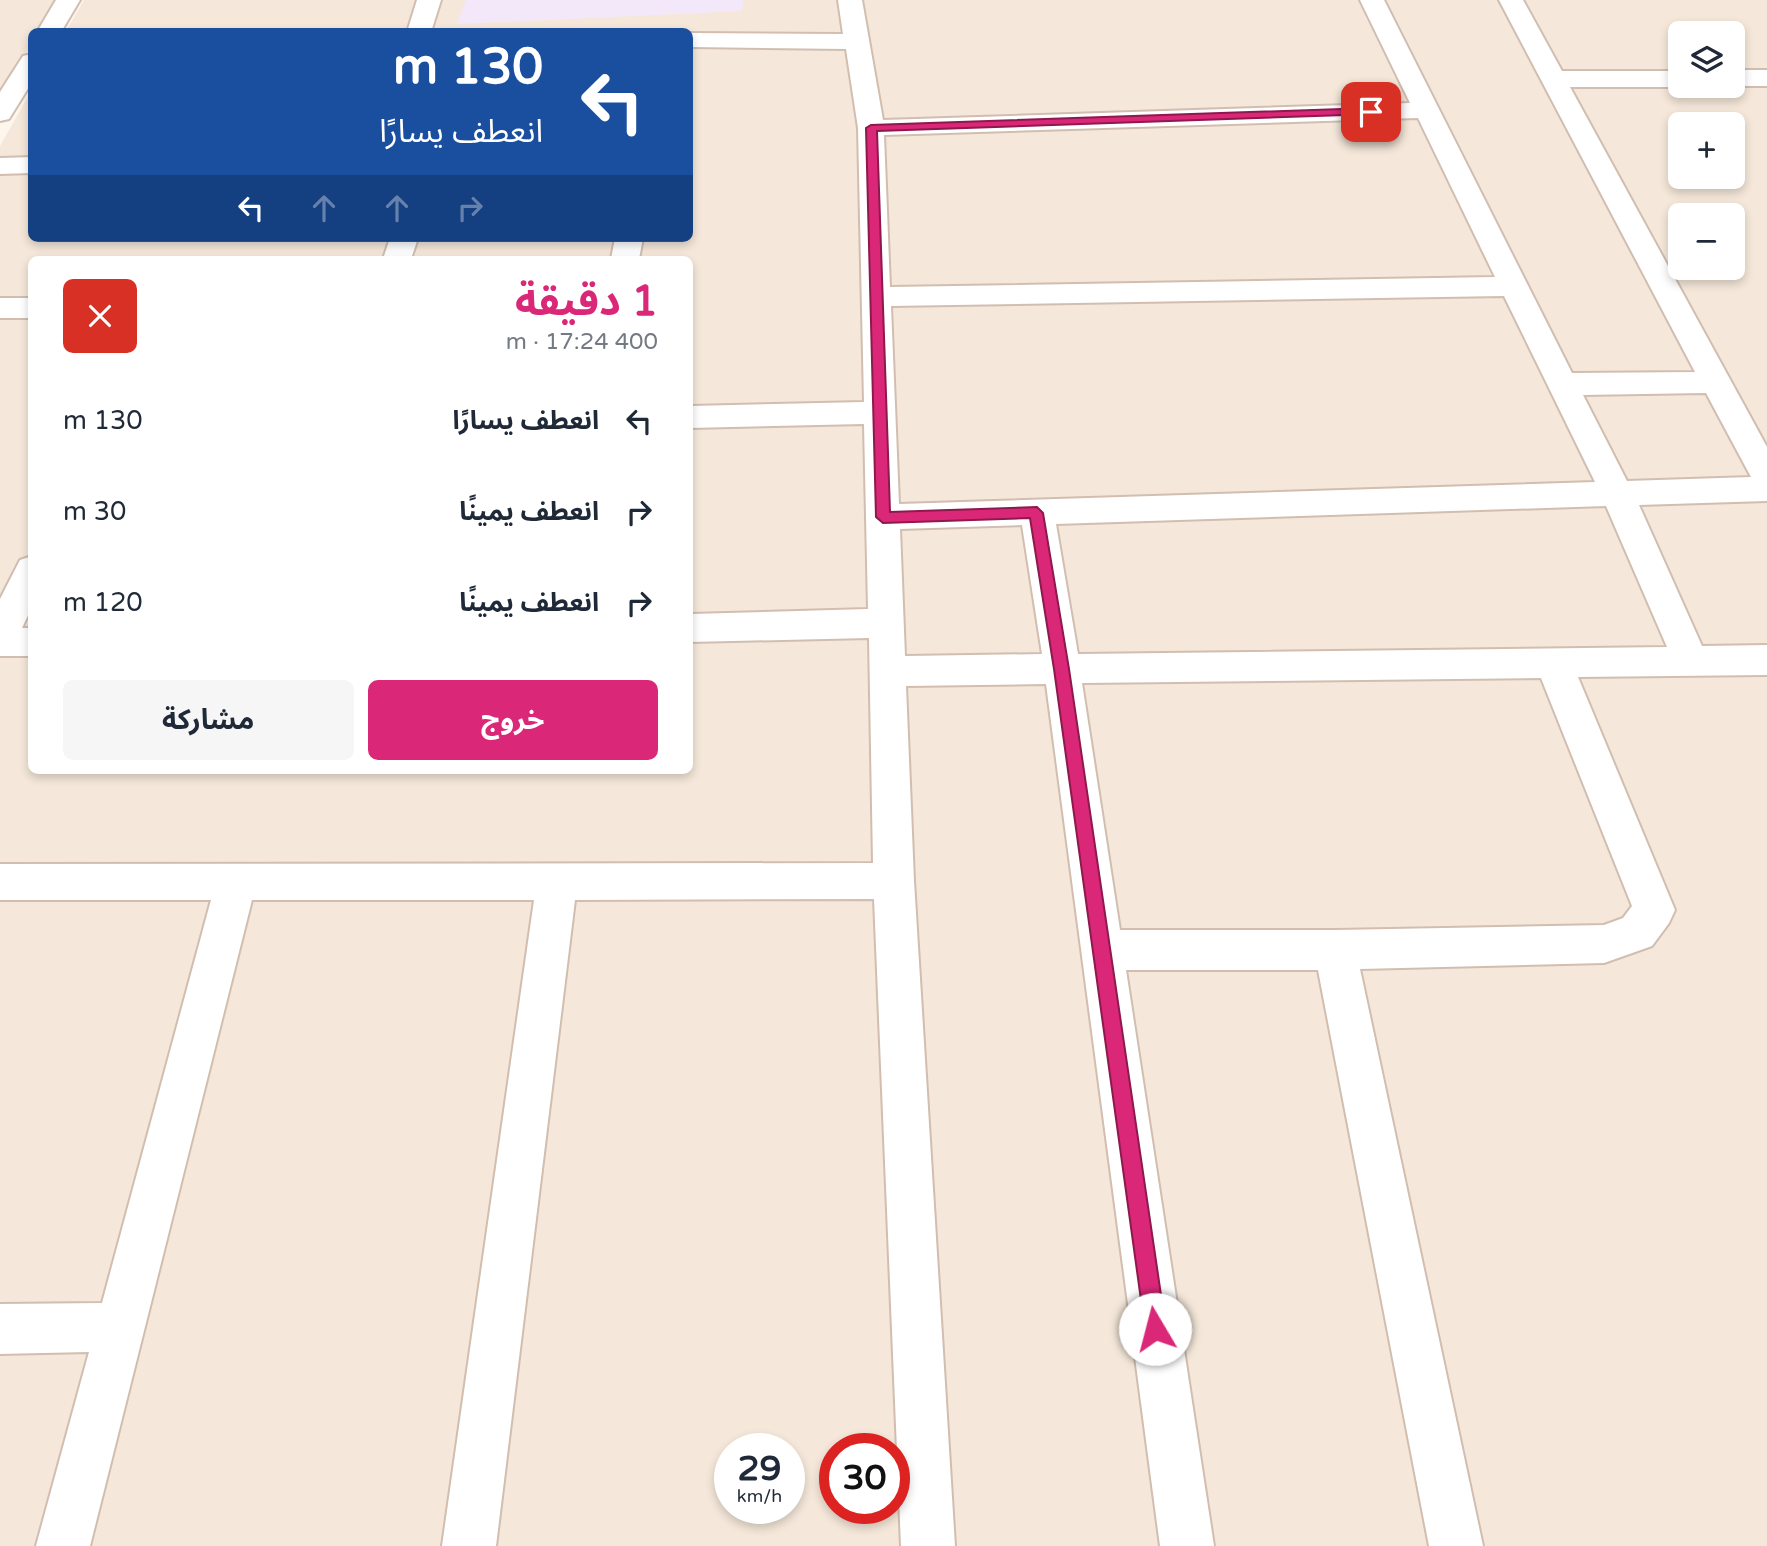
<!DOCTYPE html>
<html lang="ar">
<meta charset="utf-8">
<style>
:root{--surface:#fff;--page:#f6f6f7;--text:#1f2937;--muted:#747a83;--accent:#db2777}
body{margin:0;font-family:"Varela Round","Noto Sans Arabic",sans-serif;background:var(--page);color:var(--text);direction:rtl;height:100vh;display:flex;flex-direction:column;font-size:26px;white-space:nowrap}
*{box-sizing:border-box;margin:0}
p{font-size:23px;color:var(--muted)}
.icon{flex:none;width:38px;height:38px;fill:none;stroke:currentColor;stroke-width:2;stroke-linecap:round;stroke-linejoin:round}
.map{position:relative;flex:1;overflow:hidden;direction:ltr}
.drawer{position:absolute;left:28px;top:256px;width:665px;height:518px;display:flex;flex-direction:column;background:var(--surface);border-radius:10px;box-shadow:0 4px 10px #0003;direction:rtl}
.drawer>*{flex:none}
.hud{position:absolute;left:28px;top:28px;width:665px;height:214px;border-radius:10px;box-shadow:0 4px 10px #0003;direction:rtl;background:#1a4fa0;color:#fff;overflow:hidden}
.fabs{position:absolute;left:1668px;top:21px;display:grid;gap:14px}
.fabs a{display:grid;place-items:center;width:77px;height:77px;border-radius:10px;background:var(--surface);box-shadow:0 4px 10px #0003;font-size:35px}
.speed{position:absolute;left:714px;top:1433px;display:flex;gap:14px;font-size:35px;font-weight:700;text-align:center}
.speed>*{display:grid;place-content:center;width:91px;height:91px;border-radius:50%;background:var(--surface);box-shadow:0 4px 10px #0003;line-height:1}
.speed small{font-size:18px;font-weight:400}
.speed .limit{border:10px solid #d22;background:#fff;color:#111}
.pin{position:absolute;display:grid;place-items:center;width:60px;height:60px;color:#fff;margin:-30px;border-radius:14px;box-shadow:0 4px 10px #0006}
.me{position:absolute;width:77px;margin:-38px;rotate:352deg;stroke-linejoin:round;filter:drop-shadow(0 0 5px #0008)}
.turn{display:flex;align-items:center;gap:24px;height:147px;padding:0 35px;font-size:32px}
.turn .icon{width:91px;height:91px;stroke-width:2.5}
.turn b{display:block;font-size:49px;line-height:60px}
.lanes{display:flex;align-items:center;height:66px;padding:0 35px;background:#0003;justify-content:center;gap:35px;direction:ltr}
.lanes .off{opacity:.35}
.round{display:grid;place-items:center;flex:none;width:74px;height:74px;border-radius:10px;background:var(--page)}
.overview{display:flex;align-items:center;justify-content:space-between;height:119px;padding:0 35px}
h1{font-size:42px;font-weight:700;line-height:52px;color:var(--accent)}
.primary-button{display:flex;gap:14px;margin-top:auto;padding:14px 35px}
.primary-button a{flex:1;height:80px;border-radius:10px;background:var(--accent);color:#fff;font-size:28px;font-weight:700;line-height:80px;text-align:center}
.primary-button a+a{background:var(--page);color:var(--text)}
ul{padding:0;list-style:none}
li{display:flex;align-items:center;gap:21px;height:91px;padding:0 35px}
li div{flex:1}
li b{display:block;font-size:26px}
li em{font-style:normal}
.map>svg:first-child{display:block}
.residential{fill:#f5e8da;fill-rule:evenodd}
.education{fill:#f3e8fa}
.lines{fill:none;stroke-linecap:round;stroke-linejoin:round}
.minor-casing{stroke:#d1beb0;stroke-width:4}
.minor{fill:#fff;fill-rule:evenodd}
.route{fill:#db2777;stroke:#8e194d;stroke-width:2}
</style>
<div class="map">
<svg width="1767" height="1546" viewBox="0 0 1767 1546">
<rect width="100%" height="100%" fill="#fdf6ec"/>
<path class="residential" d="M0,0H59L40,31L32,32L31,45L0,97Z
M84,0H1767V1546H0V146L31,91L32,238H690V32L66,31ZM1680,33H1732V86H1680ZM1680,124H1732V177H1680ZM1680,215H1732V268H1680ZM32,259H690V770H32ZM730,1449H789V1508H730ZM835,1449H894V1508H835Z"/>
<path class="education" d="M466,0H743L742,11L457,24Z"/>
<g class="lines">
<g class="minor-casing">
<path id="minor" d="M56,0H80L61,32H37Z
M417,0H441L431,32H407Z
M838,0H862L883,120L1410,103L1360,0H1384L1572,373L1695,372L1499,0H1523L1562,71H1680V86H1683L1680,87H1570L1767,447V501L1639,505L1702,646L1767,645V675L1578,677L1675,910L1669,923L1652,946L1604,963L1360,969L1483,1546H1429L1318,970H1126L1214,1546H1160L1046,684L906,686L914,881L955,1546H901L874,899L575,900L496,1546H442L534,900H252L90,1546H36L89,1352L0,1354V1304L102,1303L211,900H0V864L873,863L869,638L690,642V614L868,609L864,424L690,428V406L864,402L858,128L846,49L690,47V33L843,34ZM1418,118L1495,277L890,287L884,135ZM1504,296L1595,482L899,504L891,306ZM1706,393L1751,477L1627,481L1583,395ZM1606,506L1667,647L1078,654L1056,524ZM1022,525L1042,654L905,656L900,529ZM1541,678L1632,906L1623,918L1604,925L1335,930H1120L1082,683Z
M32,54V82L9,119L0,121V92L23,56Z
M1732,70H1767V86H1732Z
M32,157V173L0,174V158Z
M390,238H418L411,259H383Z
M615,238H643L639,259H611Z
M0,298H32V318H0Z
M32,556V607L22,628H32V656H0V599L20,560Z"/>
</g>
<use href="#minor" class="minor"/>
</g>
<path class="route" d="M1371,108L1375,109V114L877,131L890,512L1037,507L1043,513L1069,669L1166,1329L1163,1336L1155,1339L1148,1336L1145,1329L1054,669L1030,518L883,523L876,517L866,128L871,125Z"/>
</svg>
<div class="fabs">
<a><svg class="icon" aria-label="layers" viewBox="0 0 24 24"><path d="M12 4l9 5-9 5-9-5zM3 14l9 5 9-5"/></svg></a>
<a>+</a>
<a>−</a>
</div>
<div class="speed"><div>29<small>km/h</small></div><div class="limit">30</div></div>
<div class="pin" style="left:1371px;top:112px;background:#d93025"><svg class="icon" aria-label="arrive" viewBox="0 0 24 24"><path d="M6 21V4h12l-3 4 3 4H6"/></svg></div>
<svg class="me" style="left:1155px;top:1329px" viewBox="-20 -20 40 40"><circle r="19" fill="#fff"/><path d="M0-13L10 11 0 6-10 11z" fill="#db2777"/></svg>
<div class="hud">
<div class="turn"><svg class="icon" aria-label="left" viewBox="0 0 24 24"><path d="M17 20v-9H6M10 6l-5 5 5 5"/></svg><div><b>130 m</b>انعطف يسارًا</div></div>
<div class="lanes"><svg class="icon" aria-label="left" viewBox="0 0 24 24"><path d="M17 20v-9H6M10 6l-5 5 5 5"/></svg><svg class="icon off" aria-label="ahead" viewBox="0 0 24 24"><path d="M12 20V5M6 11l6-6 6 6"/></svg><svg class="icon off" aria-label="ahead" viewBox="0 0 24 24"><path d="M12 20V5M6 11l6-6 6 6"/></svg><svg class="icon off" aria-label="right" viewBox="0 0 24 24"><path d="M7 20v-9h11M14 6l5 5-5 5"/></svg></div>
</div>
<section class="drawer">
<div class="overview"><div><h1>1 دقيقة</h1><p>400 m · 17:24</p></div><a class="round" style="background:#d93025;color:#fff"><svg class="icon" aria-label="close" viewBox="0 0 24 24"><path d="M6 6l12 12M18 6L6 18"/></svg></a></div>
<ul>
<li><svg class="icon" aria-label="left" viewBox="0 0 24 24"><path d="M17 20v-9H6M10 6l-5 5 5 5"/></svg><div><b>انعطف يسارًا</b></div><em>130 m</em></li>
<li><svg class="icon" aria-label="right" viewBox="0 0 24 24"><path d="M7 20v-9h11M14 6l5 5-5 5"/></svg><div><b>انعطف يمينًا</b></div><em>30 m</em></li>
<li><svg class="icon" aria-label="right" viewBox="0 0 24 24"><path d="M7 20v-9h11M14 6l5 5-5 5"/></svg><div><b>انعطف يمينًا</b></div><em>120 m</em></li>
</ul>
<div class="primary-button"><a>خروج</a><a>مشاركة</a></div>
</section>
</div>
